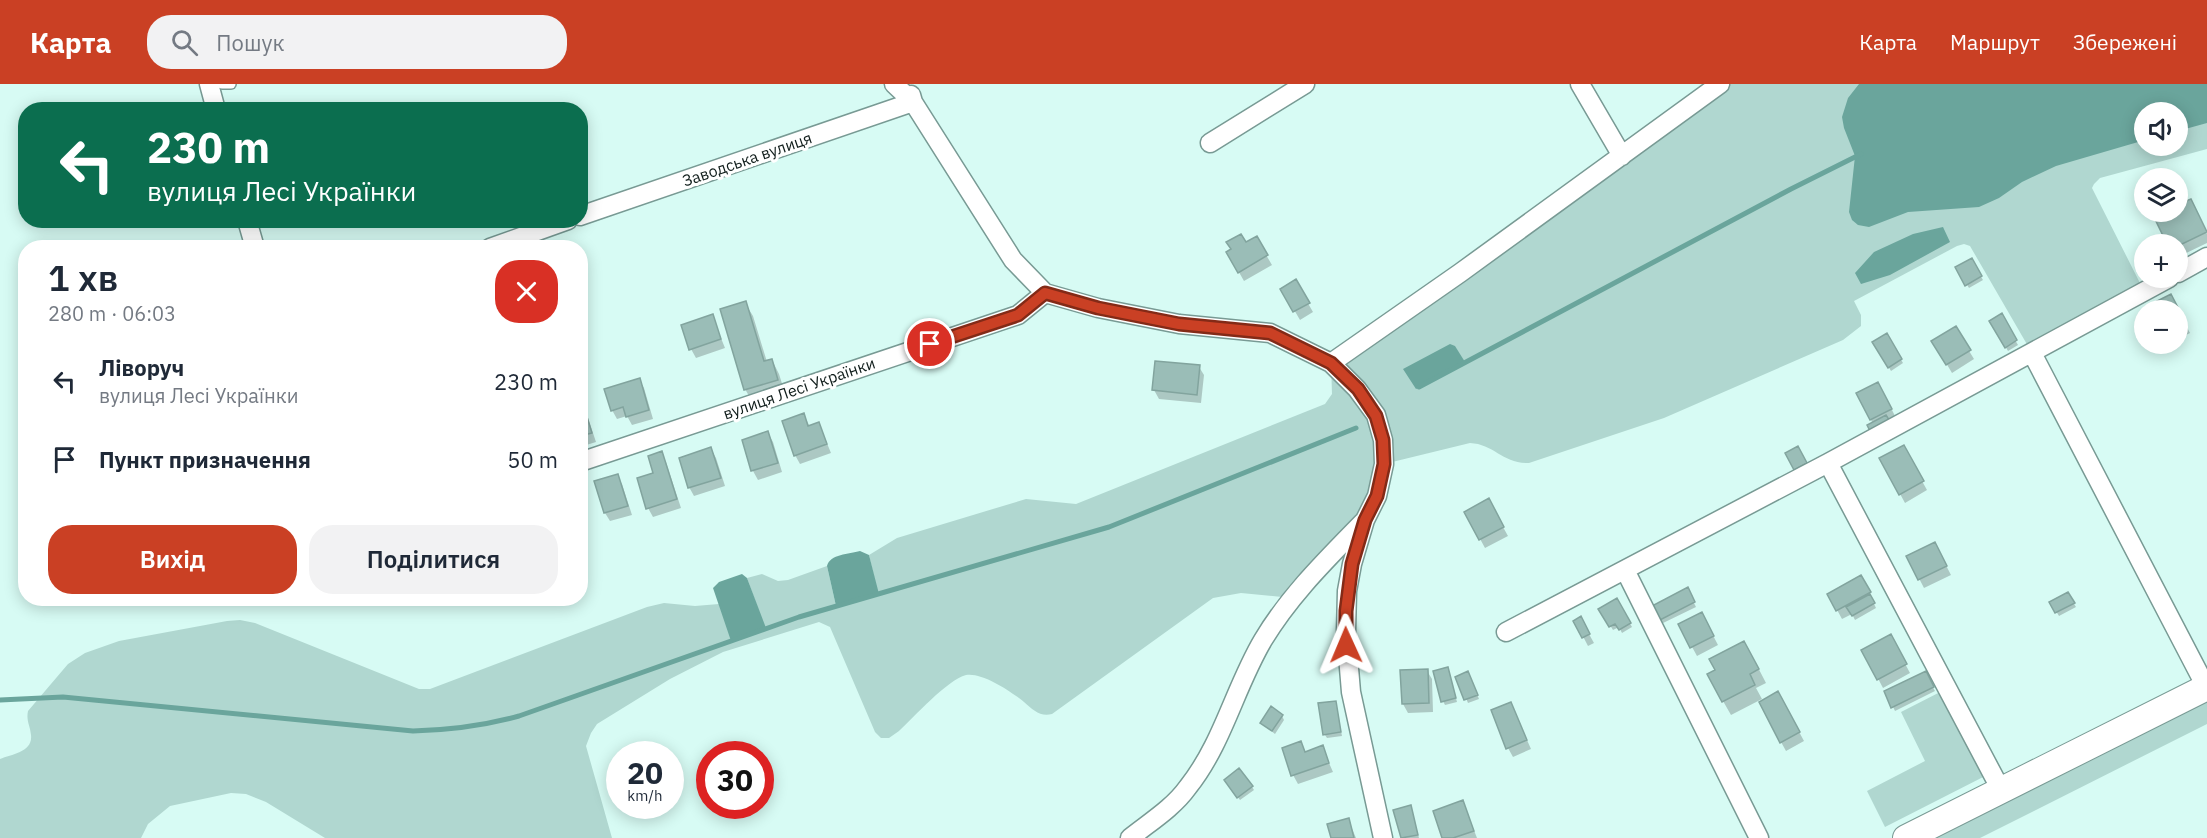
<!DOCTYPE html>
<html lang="uk">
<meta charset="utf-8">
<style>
:root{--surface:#fff;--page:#f2f2f3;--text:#1f2937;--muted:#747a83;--accent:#ca4024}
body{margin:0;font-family:"IBM Plex Sans",sans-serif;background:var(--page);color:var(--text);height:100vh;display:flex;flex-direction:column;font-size:22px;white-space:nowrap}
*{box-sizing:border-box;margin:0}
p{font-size:20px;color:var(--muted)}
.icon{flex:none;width:33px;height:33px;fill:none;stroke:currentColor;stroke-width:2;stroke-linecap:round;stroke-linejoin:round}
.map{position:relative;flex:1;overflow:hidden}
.details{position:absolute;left:18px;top:156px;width:570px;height:366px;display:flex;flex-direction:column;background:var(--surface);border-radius:24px;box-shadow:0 3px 15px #0003}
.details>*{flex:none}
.guide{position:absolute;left:18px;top:18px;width:570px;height:126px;border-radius:24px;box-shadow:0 3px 15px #0003;background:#0b6e4f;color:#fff;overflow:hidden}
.buttons{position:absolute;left:2134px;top:18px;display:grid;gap:12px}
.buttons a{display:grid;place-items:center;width:54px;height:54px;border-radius:50%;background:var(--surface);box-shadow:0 3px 15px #0003;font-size:30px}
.speed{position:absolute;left:606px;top:657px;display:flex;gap:12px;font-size:30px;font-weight:700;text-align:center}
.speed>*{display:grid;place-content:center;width:78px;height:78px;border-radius:50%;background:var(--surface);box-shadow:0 3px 15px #0003;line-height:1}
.speed small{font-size:15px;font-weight:400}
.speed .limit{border:9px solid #d22;background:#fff;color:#111}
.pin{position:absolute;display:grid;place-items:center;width:51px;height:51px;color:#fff;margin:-26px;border:3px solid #fff;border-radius:50%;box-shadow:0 2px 6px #0007}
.me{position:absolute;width:66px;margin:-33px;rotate:359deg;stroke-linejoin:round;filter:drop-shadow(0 0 4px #0008)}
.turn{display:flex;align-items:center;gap:21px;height:126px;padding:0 30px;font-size:27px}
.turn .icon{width:78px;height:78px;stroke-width:2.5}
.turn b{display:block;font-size:42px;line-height:51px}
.round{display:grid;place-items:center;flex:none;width:63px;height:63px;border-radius:24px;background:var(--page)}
.headline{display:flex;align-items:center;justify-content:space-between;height:102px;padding:0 30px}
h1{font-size:36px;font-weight:600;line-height:45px}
.cta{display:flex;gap:12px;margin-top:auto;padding:12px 30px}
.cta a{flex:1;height:69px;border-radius:24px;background:var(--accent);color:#fff;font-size:24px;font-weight:600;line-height:69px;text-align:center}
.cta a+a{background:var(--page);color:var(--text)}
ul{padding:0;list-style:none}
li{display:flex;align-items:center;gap:18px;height:78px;padding:0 30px}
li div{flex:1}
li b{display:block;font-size:22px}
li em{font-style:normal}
header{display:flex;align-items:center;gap:36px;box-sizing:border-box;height:84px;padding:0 30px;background:var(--accent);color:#fff}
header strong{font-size:28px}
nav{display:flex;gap:33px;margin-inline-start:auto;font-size:21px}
.search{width:420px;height:54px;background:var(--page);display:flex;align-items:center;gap:15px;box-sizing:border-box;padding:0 21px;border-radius:24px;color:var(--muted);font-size:22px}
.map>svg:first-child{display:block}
.green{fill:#b0d7d0;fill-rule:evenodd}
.water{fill:#6aa59c}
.shadow{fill:#0003}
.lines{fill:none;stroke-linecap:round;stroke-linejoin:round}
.stream{stroke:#6aa59c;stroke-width:5}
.building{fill:#9abdb7;stroke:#82a49e;stroke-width:1.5}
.lane-casing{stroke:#789a94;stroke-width:12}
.street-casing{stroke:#789a94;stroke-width:21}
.secondary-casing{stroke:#789a94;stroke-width:28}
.lane{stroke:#fff;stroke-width:9}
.street{stroke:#fff;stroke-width:18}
.secondary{stroke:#fff;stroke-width:26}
.route-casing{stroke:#832a17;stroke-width:15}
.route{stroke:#ca4024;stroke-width:10}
.labels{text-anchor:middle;stroke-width:6;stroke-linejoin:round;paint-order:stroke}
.street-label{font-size:16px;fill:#0f1c1a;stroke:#fff}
</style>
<header>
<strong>Карта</strong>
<div class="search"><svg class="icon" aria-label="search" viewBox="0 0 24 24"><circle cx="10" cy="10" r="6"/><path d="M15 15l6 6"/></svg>Пошук</div>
<nav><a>Карта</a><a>Маршрут</a><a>Збережені</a></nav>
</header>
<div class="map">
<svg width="2207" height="754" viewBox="0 0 2207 754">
<rect width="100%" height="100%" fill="#d7fbf4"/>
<path class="green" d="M1720,0H2207V65L2100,94L2094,100L2092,104L2144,207L2032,269L1970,162L1964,160L1957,162L1854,217L1861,231V242L1843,256L1664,334L1529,379C1503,380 1494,360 1470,359L1384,380L1377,412L1292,514L1241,509L1213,514L1052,630C1040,633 1033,626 1024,618C1012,608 982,588 966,591C947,596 914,633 899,647L889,654H881L875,648L830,543L819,538L723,568L670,595L597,640L591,649L586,662L612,754H325L266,718L246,710L231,709L170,722L148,740L141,754H0V675C12,670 33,668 31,651C30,641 26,637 28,627L68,580L85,569L119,557L227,537L240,536L255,539L419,605H430L647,523L664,519L695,522L719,520L732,557L765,544L747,494L762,490L778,497L788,496L827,482L836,522L878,510L869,471L897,454L1026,415L1076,420L1325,320L1332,310L1331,279ZM2145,28H2178V62H2145Z
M2207,603V640L1980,754H1906Z
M1948,604L1991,689L1885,743L1867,707L1925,677L1901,628Z"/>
<path class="water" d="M1859,0H2207V39L2178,47V28H2145V56L2056,82L2022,98L1999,114L1979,123L1908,128L1869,143L1858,141L1852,136L1849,128L1855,72L1844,44L1842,33L1848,14Z
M1943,143L1950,158L1890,191L1861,200L1855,189L1874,168L1913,150Z
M1450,260L1455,262L1465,278L1416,305L1403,285Z
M860,467L869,471L879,510L836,522L827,482C830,470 849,470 860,467Z
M742,490L747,494L766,544L731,557L713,504L719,498Z"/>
<path class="shadow" d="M2178,118L2195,126L2207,150V159L2178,173V160H2169L2156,134L2168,128H2178Z
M1256,154L1272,181L1244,197L1228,169Z
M1971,176L1983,196L1969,204L1957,184Z
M1295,197L1313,228L1300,236L1282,205Z
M745,219L753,232L767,278L772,276L779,290L785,309L753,319L745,305Z
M2175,221L2190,249L2178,255V226H2149L2147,224Z
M712,232L725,264L696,274L691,265Z
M2001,232L2018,261L2008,267L1991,237Z
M1955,244L1974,275L1952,289L1933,257Z
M1886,251L1903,279L1891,287L1874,258Z
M1199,283L1204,291L1201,319L1159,315L1154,306Z
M639,296L644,304L653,335L632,341L627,332L617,335L612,326Z
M1883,308L1896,334L1892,343L1873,340L1858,310Z
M582,322L587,331L596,358L580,363V323Z
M804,331L810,343L819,340L831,369L800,380L795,371Z
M768,349L773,358L782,388L758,396L753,387L743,357Z
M1903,363L1927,406L1905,419L1881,375Z
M711,365L716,374L725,402L694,412L689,403Z
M661,369L666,378L681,424L653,433L648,424L655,390Z
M617,392L622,400L632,431L610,437L605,429Z
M1488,416L1508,452L1485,464L1466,429Z
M1939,468L1951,491L1924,504L1908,473Z
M1861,493L1876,524L1855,536L1852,530L1842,535L1829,511Z
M1687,505L1696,523L1661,540L1652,523Z
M2068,510L2076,523L2059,532L2051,519Z
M1616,516L1632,543L1622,549L1619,543L1613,546L1600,525Z
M1580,534L1594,559L1588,562L1575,537Z
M1706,538L1718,561L1697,572L1680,541Z
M1895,561L1910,589L1883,604L1863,566Z
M1752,572L1766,599L1756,604L1762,615L1731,631L1723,617Z
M1448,585L1457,618L1445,621L1443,617Z
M1427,587L1432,595L1433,628L1408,629L1403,620L1402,588Z
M1925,589L1935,607L1895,627L1886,608Z
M1457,593H1470L1479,615L1468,619Z
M1335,618L1342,652L1327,654L1325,651Z
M1783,618L1804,657L1786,667L1781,658Z
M1515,629L1531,665L1513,673L1508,664Z
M1282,632L1284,636L1275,650L1261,639Z
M1301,659L1306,669L1322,663L1333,688L1298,700L1293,691Z
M1228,700L1252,703L1254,706L1240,716Z
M1463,718L1477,754H1444Z
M1395,727H1412L1419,754H1402Z
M1348,735L1356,754H1332Z"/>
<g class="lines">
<path class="stream" d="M1419,303L1791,105L1861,70
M0,616L63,613L413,647C450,646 483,642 519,632L799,533L1109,443L1356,344"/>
</g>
<path class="building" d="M2184,113L2186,117L2191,115L2207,148L2178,162L2167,160L2154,133L2165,128H2178V116Z
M1241,150L1246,158L1257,152L1268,171L1238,189L1226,168L1231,165L1226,158Z
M1972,174L1982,192L1965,202L1955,183Z
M1296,195L1310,219L1293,228L1280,205Z
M2171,210L2186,239L2178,243V226H2147L2145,223Z
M746,217L764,277L772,275L778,296L744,306L720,225Z
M2002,229L2017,256L2005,264L1989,237Z
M713,230L721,255L689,266L681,241Z
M1956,242L1971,266L1946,281L1931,257Z
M1887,249L1902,275L1888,284L1872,258Z
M1155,277L1200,281L1197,311L1152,306Z
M640,294L649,326L626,333L623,323L611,327L604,305Z
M1878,298L1892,325L1870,336L1856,309Z
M583,320L592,349L580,352V321Z
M804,329L808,342L819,338L827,360L794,372L782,337Z
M1886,331L1891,339L1871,349L1867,341Z
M768,347L778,379L751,387L742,356Z
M1904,361L1924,397L1899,411L1879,374Z
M1798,362L1807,379L1794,386L1785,369Z
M711,363L721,394L688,404L679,374Z
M662,367L677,415L646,425L637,394L653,389L648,372Z
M618,390L628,422L604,429L594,397Z
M1489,414L1504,443L1479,456L1464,428Z
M1935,458L1947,482L1918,496L1906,472Z
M1861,491L1871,508L1836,527L1827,510Z
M1688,503L1695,518L1658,537L1650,523Z
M2068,508L2075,519L2055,529L2049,518Z
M1870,510L1875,519L1852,532L1846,523Z
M1617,514L1631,539L1619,546L1615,540L1609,543L1598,525Z
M1702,528L1714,552L1690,564L1678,540Z
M1581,532L1590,550L1582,554L1573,537Z
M1891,550L1907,580L1877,596L1861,566Z
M1744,557L1759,585L1750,590L1755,601L1722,618L1707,590L1715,586L1709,575Z
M1448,583L1456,614L1441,618L1433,587Z
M1428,585L1429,619L1402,620L1400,586Z
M1468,587L1478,611L1464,616L1455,593Z
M1926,587L1934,603L1891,624L1884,607Z
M1778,607L1800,648L1780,659L1759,618Z
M1336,617L1341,648L1323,651L1318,619Z
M1511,618L1527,656L1506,665L1491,626Z
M1271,622L1283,631L1272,647L1260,639Z
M1301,657L1305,668L1323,661L1329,679L1291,692L1282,664Z
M1239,684L1253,702L1237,714L1224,696Z
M1463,716L1474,747L1453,754H1442L1433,727Z
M1411,721L1418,751L1401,754L1393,726Z
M1349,734L1354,754H1331L1327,740Z"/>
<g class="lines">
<g class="lane-casing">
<path id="lane" d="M222,0H231"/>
</g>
<g class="street-casing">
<path id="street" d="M209,0L216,26
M894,0L913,18L1013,176L1045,209L1098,224L1179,240L1270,249L1331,279L1357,305L1376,331L1383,356L1384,380L1377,412L1365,436L1352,480L1347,507L1346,548L1351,608L1383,754
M1580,0L1622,72
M1210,59L1305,0
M580,132L913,18L911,11
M247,136L255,164
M490,164L568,136
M2178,189L2207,173
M2032,269L2206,603
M1331,279L1460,189L1720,0
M580,378L1018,231L1045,209
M1828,379L2001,706
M1625,486L1759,754
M1506,548L1828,379L2169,194
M1130,754C1150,738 1173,724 1188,703C1223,659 1235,603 1263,556C1290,511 1327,475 1363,438"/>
</g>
<g class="secondary-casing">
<path id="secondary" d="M1906,754L2207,603"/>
</g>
<use href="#lane" class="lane"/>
<use href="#street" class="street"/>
<use href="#secondary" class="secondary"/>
</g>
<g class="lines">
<g class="route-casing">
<path id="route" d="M930,260L1018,231L1045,209L1098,224L1179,240L1270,249L1331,279L1358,305L1376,332L1383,356L1384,380L1377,412L1365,436L1352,480L1346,527V561"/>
</g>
<use href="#route" class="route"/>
</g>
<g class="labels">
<g class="street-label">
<text transform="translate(747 75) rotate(-19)" y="6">Заводська вулиця</text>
<text transform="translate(799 304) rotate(-19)" y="6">вулиця Лесі Українки</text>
</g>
</g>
</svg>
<div class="buttons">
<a><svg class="icon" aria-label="sound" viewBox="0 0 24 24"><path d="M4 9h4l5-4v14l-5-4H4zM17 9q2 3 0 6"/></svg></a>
<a><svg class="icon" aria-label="layers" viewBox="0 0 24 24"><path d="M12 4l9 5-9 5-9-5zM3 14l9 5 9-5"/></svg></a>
<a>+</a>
<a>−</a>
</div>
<div class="speed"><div>20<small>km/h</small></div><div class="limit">30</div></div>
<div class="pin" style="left:930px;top:260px;background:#d93025"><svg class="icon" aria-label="arrive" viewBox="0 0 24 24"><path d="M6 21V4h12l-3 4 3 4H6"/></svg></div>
<svg class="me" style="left:1346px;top:561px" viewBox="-20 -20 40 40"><path d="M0-17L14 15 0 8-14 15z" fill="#ca4024" stroke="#fff" stroke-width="4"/></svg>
<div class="guide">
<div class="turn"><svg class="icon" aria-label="left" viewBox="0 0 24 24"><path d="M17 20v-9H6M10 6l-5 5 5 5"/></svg><div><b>230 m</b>вулиця Лесі Українки</div></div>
</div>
<section class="details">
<div class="headline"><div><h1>1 хв</h1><p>280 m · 06:03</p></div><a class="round" style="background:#d93025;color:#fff"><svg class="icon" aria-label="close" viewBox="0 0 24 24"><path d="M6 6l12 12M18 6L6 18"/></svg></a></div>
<ul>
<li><svg class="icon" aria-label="left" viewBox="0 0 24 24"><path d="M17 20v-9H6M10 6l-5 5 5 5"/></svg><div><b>Ліворуч</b><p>вулиця Лесі Українки</p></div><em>230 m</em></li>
<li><svg class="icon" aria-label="arrive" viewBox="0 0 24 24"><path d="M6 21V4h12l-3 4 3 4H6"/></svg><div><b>Пункт призначення</b></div><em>50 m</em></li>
</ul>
<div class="cta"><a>Вихід</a><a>Поділитися</a></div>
</section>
</div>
